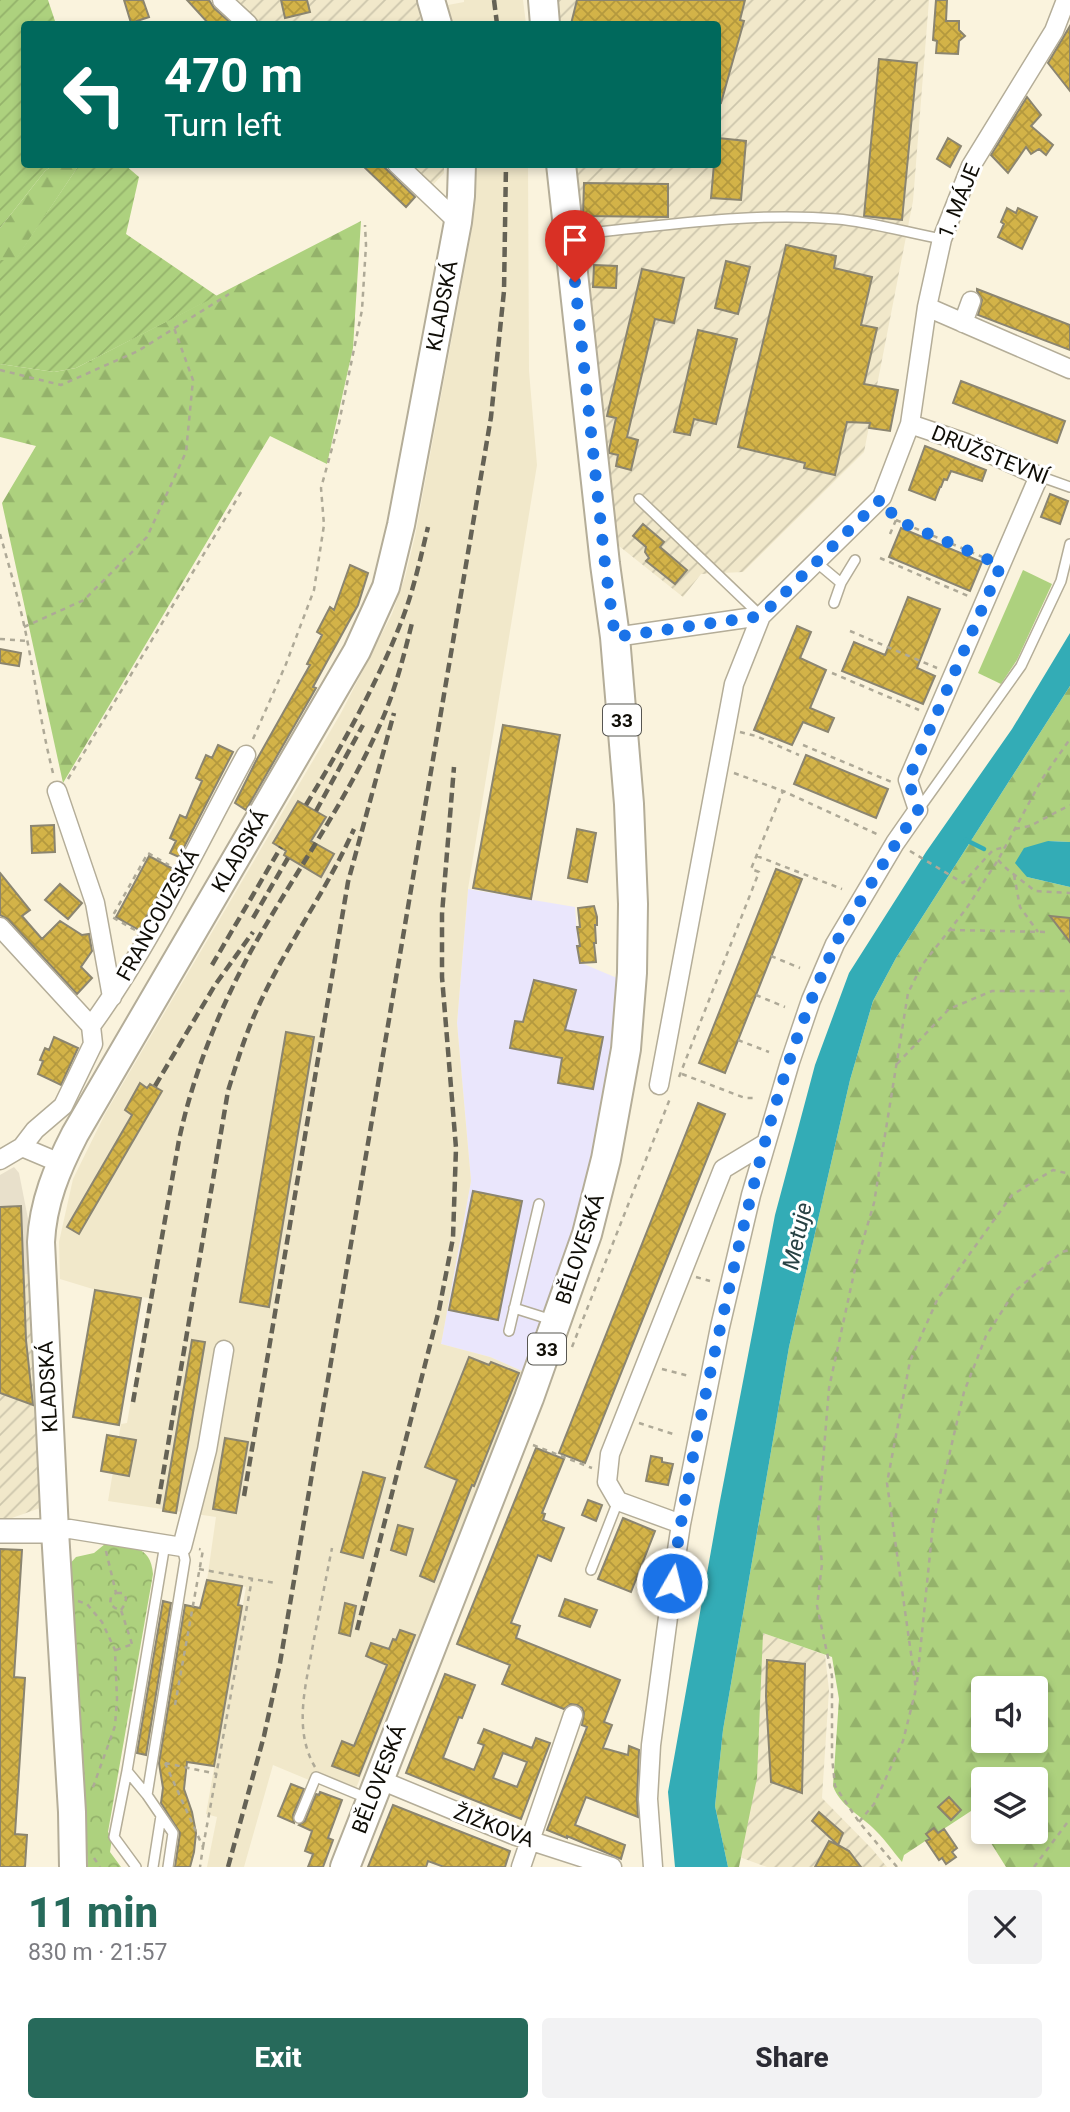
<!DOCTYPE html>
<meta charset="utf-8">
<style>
:root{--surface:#fff;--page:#f2f2f3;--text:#2b2b33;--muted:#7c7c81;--accent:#276a5b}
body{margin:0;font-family:Roboto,sans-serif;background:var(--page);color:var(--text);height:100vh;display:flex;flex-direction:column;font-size:26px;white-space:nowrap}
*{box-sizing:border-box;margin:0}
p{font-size:23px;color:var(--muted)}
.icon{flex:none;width:38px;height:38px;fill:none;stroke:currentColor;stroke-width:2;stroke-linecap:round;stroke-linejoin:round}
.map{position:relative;height:1867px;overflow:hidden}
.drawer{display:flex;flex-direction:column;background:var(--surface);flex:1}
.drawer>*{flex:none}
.top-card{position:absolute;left:21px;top:21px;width:700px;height:147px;border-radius:7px;box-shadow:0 4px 10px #0003;background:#00695c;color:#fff;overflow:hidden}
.tools{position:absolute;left:971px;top:1676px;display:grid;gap:14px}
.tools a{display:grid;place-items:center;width:77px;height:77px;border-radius:7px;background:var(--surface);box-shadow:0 4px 10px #0003;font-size:35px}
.pin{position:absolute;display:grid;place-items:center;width:60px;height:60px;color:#fff;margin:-72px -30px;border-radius:50% 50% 50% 0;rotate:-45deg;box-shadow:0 0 7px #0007}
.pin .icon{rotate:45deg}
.me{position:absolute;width:77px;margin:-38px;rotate:8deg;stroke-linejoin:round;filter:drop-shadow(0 0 5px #0008)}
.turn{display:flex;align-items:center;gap:24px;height:147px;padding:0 28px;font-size:32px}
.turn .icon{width:91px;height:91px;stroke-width:2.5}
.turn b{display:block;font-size:49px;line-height:60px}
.round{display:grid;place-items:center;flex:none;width:74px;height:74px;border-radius:7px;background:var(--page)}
.headline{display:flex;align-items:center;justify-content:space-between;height:119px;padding:0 28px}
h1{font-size:42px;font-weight:800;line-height:52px;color:var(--accent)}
.button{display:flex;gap:14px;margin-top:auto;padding:14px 28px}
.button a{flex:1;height:80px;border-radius:7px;background:var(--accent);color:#fff;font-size:28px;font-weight:800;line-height:80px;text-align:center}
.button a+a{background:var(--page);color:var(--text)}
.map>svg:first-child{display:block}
.commercial{fill:#eae6fc}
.industrial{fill:url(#industrial-furrows)}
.education{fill:#e8e0cb}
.built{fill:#f1e8ca}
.forest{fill:url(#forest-firs);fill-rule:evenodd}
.park{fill:url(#park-crowns)}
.garden{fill:url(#garden-furrows)}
.pitch{fill:#add17e}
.water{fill:#33acb6}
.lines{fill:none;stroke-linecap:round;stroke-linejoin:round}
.stream{stroke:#33acb6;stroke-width:4.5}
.building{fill:url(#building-cross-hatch);stroke:#8b8570;stroke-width:2;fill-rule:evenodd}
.service-casing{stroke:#b4ad98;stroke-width:12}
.minor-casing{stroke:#b4ad98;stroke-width:21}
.tertiary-casing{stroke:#b4ad98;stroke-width:26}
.secondary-casing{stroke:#b4ad98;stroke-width:30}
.primary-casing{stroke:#b4ad98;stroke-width:32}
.path{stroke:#aea997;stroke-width:2.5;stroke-dasharray:5 5;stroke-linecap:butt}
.service{stroke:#fff;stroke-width:9}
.minor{stroke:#fff;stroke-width:18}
.tertiary{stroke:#fff;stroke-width:23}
.secondary{stroke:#fff;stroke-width:26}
.primary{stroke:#fff;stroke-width:28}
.rail{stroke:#656255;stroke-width:4.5;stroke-dasharray:10 5;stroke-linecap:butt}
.route{stroke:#1a73e8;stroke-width:12;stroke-dasharray:0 21.6}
.labels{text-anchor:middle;stroke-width:6;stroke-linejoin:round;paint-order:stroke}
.shield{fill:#fff;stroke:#575651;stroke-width:2}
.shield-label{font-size:19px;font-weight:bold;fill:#0f0d06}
.street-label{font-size:21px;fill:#0f0d06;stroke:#fff}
.water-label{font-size:23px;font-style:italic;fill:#274143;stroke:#fff}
</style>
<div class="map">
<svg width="1070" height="1867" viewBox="0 0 1070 1867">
<defs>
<pattern id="industrial-furrows" width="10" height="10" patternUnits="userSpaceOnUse" patternTransform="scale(1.75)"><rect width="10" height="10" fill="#f1e8ca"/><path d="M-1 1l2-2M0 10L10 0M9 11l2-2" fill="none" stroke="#cdc6ac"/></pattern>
<pattern id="forest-firs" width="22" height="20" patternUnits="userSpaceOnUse" patternTransform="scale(1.75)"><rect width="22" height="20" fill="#add17e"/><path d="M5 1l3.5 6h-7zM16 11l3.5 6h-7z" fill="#94b26b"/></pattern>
<pattern id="park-crowns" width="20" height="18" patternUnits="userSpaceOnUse" patternTransform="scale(1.75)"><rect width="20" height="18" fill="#add17e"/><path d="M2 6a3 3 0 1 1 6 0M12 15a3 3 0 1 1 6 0" fill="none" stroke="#94b26b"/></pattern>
<pattern id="garden-furrows" width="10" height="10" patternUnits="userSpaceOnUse" patternTransform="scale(1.75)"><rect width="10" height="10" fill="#add17e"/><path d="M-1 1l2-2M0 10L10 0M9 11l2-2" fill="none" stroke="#94b26b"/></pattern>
<pattern id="building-cross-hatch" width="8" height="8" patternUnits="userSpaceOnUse" patternTransform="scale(1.75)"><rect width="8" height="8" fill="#d3b348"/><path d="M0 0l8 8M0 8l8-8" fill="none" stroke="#b4993e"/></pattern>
</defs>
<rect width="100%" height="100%" fill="#faf3dd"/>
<path class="commercial" d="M468,889L575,907L579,962L617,978L608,1079L577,1227L522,1371L490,1357L441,1344L471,1181L457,1023Z"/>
<path class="industrial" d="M233,0H416L422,24H256Z
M557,0H929L913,201L864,452L743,572L701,574L683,597L614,542L574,165L718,164V24H560Z
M405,165H444V173L430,188Z
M35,1274L40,1508L12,1518H0V1276Z
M741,1625L825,1655L829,1690L822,1798L872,1849L887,1867H767L734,1855Z"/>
<path class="education" d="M14,1167L19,1173L31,1234L35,1274L0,1276V1175Z"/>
<path class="built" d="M464,0H523L526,24H453L448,5L464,2Z
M476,165H528L529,371L537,465L468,889L457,1023L471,1181L441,1344L490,1357L522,1371L457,1542L352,1798L273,1765L244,1867H207L217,1817L206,1814L246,1587L207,1580L216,1517L108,1501L121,1424L127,1423L149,1298L96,1290L60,1279L59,1242L73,1179L105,1114L341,713L392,614L405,577L415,536L470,240L476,191Z"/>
<path class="forest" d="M53,165H79L15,261L0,260V228L45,171Z
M361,221L353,348L327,464L270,436L63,783L2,503L36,446L0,437V364L54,372L76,368Z
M1070,686V842L1048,841L1027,877L1070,887V1867H1006L984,1832H1036V1780H984L983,1831L971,1811L904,1855L902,1862C892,1850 883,1837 872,1827C858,1814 840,1805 833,1786L839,1699L832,1657L763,1633L757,1778L739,1867H728L715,1806L723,1730L789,1347L850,1080L873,1001L896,958ZM984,1689H1036V1741H984Z"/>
<path class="park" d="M105,1544C129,1547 151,1544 153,1574L108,1832L112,1838L110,1852L121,1867H88L66,1568L76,1557L94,1553Z"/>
<path class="garden" d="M0,0H48L56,24H24V164L53,165L45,171L0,228Z
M79,165H125L139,177L126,234L217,296L76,368L54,372L0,364V260H15Z"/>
<path class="pitch" d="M1023,570L1052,584L1017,660L1001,684L978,673Z"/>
<path class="water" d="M1070,633V686L896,958L873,1001L850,1080L789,1347L723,1730L715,1806L728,1867H675L668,1792L719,1506L775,1215L815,1065L849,973L926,852L1012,729Z
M1048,841L1070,842V887L1027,877L1015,863L1024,848Z"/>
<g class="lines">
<path class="stream" d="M966,840L984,849"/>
</g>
<path class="building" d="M124,0H143L149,17L131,23Z
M187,0H209L214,8L232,24H209Z
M281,0H307L310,12L285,18Z
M577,0H745L740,20L744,21L721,103L718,102V24H571Z
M936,0H947L946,21H959V30L965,36L959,41L958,54L936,53L937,41L933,40Z
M1070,26V91L1048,63Z
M879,59L917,63L902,220L864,216Z
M1027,97L1041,115L1031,126L1053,145L1046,155L1039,149L1031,154L1026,147L1008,173L991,155Z
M718,138L746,141L741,200L711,198L714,164H718Z
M948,138L961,146L950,167L937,159Z
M361,164H381L415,197L406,207Z
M584,183L668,184V217L583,216Z
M1007,208L1016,213L1018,208L1037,217L1022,249L998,237L1004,224L1001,222Z
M786,245L836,256L834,268L872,277L861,325L877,328L864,384L898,390L890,431L869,428L870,423L847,422L835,475L804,468L805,463L738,447Z
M726,261L750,267L738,314L715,308Z
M594,265L617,266L616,288L593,287Z
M642,269L684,278L674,323L655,319L627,437L638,440L631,470L616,466L618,455L609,453V450L616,418L607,416Z
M977,289L1070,325V350L978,315L982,300L977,291Z
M698,330L737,339L716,424L694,419L690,435L674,432Z
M961,381L1065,421L1057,443L953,403Z
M925,446L986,470L982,481L951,471L947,480L944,479L941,487H940L935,500L909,490Z
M1050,494L1068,501L1060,524L1041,517Z
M643,524L664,542L660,547L687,570L675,584L646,561L649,558L645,552L646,547L633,536Z
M901,528L982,562L970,591L889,557Z
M350,565L368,573L358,605L313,687L316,688L246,810L235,803L256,761L310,665L307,664L322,635L317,632L330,607L334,610Z
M908,597L940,609L917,668L935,676L923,704L842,671L854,642L885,655Z
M797,626L811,632L800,658L826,670L810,708L834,718L828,732L803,722L792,745L754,730Z
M0,649L21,653L19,666L0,663Z
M503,725L560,735L531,899L473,888Z
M218,745L233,752L179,857L170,853L176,841L170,838L180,815L186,818L193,801L202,781L196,778L206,755L212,758Z
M806,755L888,789L876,818L794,784Z
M298,801L326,817L311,841L334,854L321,877L284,855L286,851L273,843Z
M54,825L55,852L32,853L31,826Z
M577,829L596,833L587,882L568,878Z
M149,856L173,869L139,930L116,917Z
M776,869L802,879L725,1073L699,1063Z
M0,873L30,910L22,916L42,939L60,921L82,935L89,934L92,951L81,967L92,978L77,994L8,919L0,915Z
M60,884L82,903L68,919L45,900Z
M594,906L597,917V925H595L596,943H594L596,962L580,963L577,946H580L577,927H580L578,908Z
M1050,916L1070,918V942Z
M534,980L576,990L565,1030L603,1037L593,1089L558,1083L562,1058L510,1048L515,1021L523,1022Z
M286,1032L314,1037L269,1307L240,1302Z
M54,1037L78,1048L61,1085L38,1074L43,1061L40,1060L45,1048L49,1050Z
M140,1083L147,1088L150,1084L162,1091L79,1234L67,1227L132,1115L125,1110Z
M698,1103L725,1114L585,1463L559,1453Z
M473,1191L522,1201L498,1320L449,1310Z
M21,1206L26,1340L33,1405L0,1393V1207Z
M95,1290L141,1298L119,1425L73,1417Z
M192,1340L205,1342L176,1513L163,1511Z
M469,1357L489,1365L491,1362L519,1373L474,1486L472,1485L434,1582L420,1576L457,1480L425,1467Z
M107,1435L136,1440L129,1476L101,1471Z
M225,1438L248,1442L236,1513L213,1509Z
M536,1448L564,1459L542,1513L545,1514L543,1520L564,1528L551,1561L538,1555L511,1623L520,1626L516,1638L620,1680L604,1722L612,1725L603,1748L628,1755L629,1746L639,1750L637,1799L638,1817L586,1797L575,1825L625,1845L621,1859L567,1836V1838L547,1830L587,1727L582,1725L584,1713L582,1708L577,1705L571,1704L564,1709L502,1684L510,1665L457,1644Z
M651,1456L662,1458V1462L673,1464L668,1485L646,1481Z
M363,1472L385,1478L363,1558L341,1552Z
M588,1500L602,1505L596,1521L582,1515Z
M623,1518L655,1531L631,1592L598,1579Z
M398,1525L413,1529L406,1555L391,1550Z
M0,1549L22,1550L14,1677L25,1678L15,1834L27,1835L25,1867H0Z
M207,1580L242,1586L238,1605L242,1606L214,1766L187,1762L184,1789L192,1812L196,1833L194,1852L190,1867H175L180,1833L161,1803L163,1788L159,1763L185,1605L200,1608Z
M565,1599L597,1610L590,1627L559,1616Z
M163,1601L171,1603L146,1755L137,1753Z
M345,1603L356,1606L350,1636L339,1633Z
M400,1630L415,1635L359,1776L332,1766L342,1741L354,1746L387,1665L366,1656L371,1643L389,1649L393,1639L396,1640Z
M767,1660L805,1664L802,1793L771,1782L766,1696Z
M445,1674L475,1685L462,1718L459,1717L443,1758L474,1770L484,1745L478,1743L484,1729L532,1748L536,1738L550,1743L521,1819L406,1773ZM503,1753L527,1762L517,1787L493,1778Z
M291,1784L304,1789L293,1815L294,1823L278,1816Z
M320,1792L342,1800L328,1838L333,1840L323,1867H308L313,1854L305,1851L312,1831L299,1825L305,1821L316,1794L319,1795Z
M949,1797L961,1810L951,1820L938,1807Z
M393,1805L510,1851L505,1867H444L428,1861L426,1867H368Z
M819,1812L843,1833L838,1845L849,1851L861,1867H815L829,1841L838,1845L812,1821Z
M934,1828L938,1833L944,1829L957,1848L952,1852L956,1857L946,1864L942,1858L939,1860L926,1841L930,1839L926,1834Z"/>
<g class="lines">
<g class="service-casing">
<path id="service" d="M598,232C677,224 758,212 837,219C872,222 908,233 942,239
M1039,476L1070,487
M639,499L761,616
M816,562L841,583L834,603
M841,583L855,560
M919,809L1021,666L1061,581L1070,544
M514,1308L552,1320
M509,1331L539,1204
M165,1544L127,1771L147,1795L173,1833L168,1867
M591,1570L618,1501
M127,1771L114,1837L136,1867
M147,1795L185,1560L182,1547
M299,1818L316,1777L369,1799
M153,1867L161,1816"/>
</g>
<g class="minor-casing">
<path id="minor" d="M222,0L248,24
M397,164L458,222
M927,307L1070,369
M963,323L971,301
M615,637L761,616
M57,791L95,903L112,997
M0,927L91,1026
M659,1085L734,684L761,616L882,497L910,424L927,307L942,239L971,166L1054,31L1066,0
M0,1160L22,1147
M60,1163L22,1147L35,1130L63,1106L93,1044L91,1026C151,944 197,845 246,755
M681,1524L618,1501L607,1482L610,1454L723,1169L766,1143
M55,1531L70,1529L182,1547L207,1450L224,1350
M378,1779L516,1836L612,1867
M521,1867L573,1715
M653,1867L648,1799L651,1745L676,1557L681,1524L720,1327L751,1195L790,1062L811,1000L835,944L895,843L918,810L908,780L1039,476L966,443L910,424"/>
</g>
<g class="tertiary-casing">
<path id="tertiary" d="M0,1531H55"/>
</g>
<g class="secondary-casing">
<path id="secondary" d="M431,0L438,24
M73,1867L72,1812L55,1531L41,1242C43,1202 57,1169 75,1134L357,651L386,587L401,525L458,222L461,196L462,164"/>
</g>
<g class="primary-casing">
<path id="primary" d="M543,0L545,24
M345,1867L529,1398L587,1234L606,1159L626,1049L632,973L633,904L629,804L615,637L605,564L561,164"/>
</g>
<path class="path" d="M0,370L61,385L138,351L229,294
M896,520L985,558
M0,534C10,569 20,604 27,639C36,685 42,731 54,777
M890,534L896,520L891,512
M880,558L968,596
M24,627L84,600L147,537L186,452L193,380L174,328
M850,631L937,668
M0,639L27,641
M832,673L919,710
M740,732L756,736L799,755
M253,739L286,664L314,590L324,525L321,488L339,423L362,310L366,245L365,225
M803,745L894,783
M734,773L783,791L879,835
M68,779L243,489
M1015,829L1030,826L1070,805
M910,851L963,883L993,850L1005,847
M757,856L842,889
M998,860L1007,869L1035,891L1070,893
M1014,875L1020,907L1038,932
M135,930L112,917L148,853L169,865
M950,930L1048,932
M771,956L800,968
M756,995L785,1007
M738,1040L769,1052
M897,1064L949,1009L992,991H1070
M682,1074L745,1098H754
M679,1077L759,872L751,869L783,791
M696,1277L710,1281
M572,1347L671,1096
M662,1369L689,1376
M639,1423L676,1435
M533,1445L592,1468
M106,1551L116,1593L111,1597L110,1604L115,1608L121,1610L132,1644
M199,1569L275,1583
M117,1593H123L126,1598L125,1604L121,1610
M78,1601L87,1604L102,1622L115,1650L117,1699L115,1726L92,1790
M116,1650L133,1644
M917,1682L933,1524L964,1392L986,1336L1015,1291L1062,1252L1070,1250
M175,1705L203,1550L199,1549
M165,1763L203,1847L200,1867
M165,1763L217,1774
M315,1767C292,1728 307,1681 314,1639C320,1609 326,1578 332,1548
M859,1822L874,1804L903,1741L916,1689L887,1483L910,1361L938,1298L1012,1195L1053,1170L1070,1174
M203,1847L252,1579
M94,1858L100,1867
M897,1867L859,1822L835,1786L832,1757V1676L817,1606L822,1564L818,1522L829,1388L856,1264L874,1203L908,993L922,965L966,909L998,860L1042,779L1070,739
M1034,1867L1070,1819"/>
<use href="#service" class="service"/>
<use href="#minor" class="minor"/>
<use href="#tertiary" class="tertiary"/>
<use href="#secondary" class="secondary"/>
<use href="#primary" class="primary"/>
<path class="rail" d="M494,0L497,24
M306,805C341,747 375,688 400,625C413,593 420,560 428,527
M316,811L363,725
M253,918L288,858
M212,965L281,847
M155,1086L215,985L253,932
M133,1402L179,1140C193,1074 219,1010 251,951C292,877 343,807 378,729C394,695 403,659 412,623
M244,1496L348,882L394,713
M158,1504L228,1091C237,1062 246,1032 259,1005C287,944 327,890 354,829
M357,1630L439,1310L453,1238L456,1148L442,977V914L454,767
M228,1867L264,1736L280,1663L491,417L504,291L506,164"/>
</g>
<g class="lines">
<path class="route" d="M575,282L605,564L615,637L761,616L882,498L896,520L1001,565L908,780L918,810C898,839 880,869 861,900C852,915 842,930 835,946C789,1041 761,1152 737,1254C712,1363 687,1472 672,1583"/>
</g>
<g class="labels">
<g class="shield">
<rect x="603" y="704.5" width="38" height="31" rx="5"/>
<rect x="528" y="1333.5" width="38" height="31" rx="5"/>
</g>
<g class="shield-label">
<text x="622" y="727">33</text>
<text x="547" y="1356">33</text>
</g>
<g class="street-label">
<text transform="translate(959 201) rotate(-68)" y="7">1. MÁJE</text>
<text transform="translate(442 306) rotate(-79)" y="7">KLADSKÁ</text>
<text transform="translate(990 455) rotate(22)" y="7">DRUŽSTEVNÍ</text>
<text transform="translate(240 851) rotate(-60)" y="7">KLADSKÁ</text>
<text transform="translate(158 915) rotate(-61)" y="7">FRANCOUZSKÁ</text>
<text transform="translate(580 1249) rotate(-72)" y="7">BĚLOVESKÁ</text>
<text transform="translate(48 1387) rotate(-93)" y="7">KLADSKÁ</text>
<text transform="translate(379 1779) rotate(-69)" y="7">BĚLOVESKÁ</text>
<text transform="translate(494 1826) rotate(21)" y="7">ŽIŽKOVA</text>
</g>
<g class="water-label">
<text transform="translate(797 1236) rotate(-78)" y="8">Metuje</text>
</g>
</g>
</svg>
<div class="tools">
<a><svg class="icon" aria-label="sound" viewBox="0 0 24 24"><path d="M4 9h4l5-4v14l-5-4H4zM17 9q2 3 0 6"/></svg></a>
<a><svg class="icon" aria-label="layers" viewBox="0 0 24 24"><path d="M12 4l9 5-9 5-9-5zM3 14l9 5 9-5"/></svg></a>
</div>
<div class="pin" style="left:575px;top:282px;background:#d93025"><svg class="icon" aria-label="arrive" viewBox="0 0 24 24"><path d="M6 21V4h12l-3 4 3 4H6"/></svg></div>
<svg class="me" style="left:672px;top:1583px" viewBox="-20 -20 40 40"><circle r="17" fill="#1a73e8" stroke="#fff" stroke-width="3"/><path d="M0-11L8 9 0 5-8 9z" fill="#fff"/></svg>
<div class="top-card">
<div class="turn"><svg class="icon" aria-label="left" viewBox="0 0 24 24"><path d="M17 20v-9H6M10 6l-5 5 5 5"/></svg><div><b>470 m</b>Turn left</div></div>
</div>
</div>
<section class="drawer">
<div class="headline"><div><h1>11 min</h1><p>830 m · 21:57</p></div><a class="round"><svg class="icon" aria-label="close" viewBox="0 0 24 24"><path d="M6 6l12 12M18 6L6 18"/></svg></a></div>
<div class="button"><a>Exit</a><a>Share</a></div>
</section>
